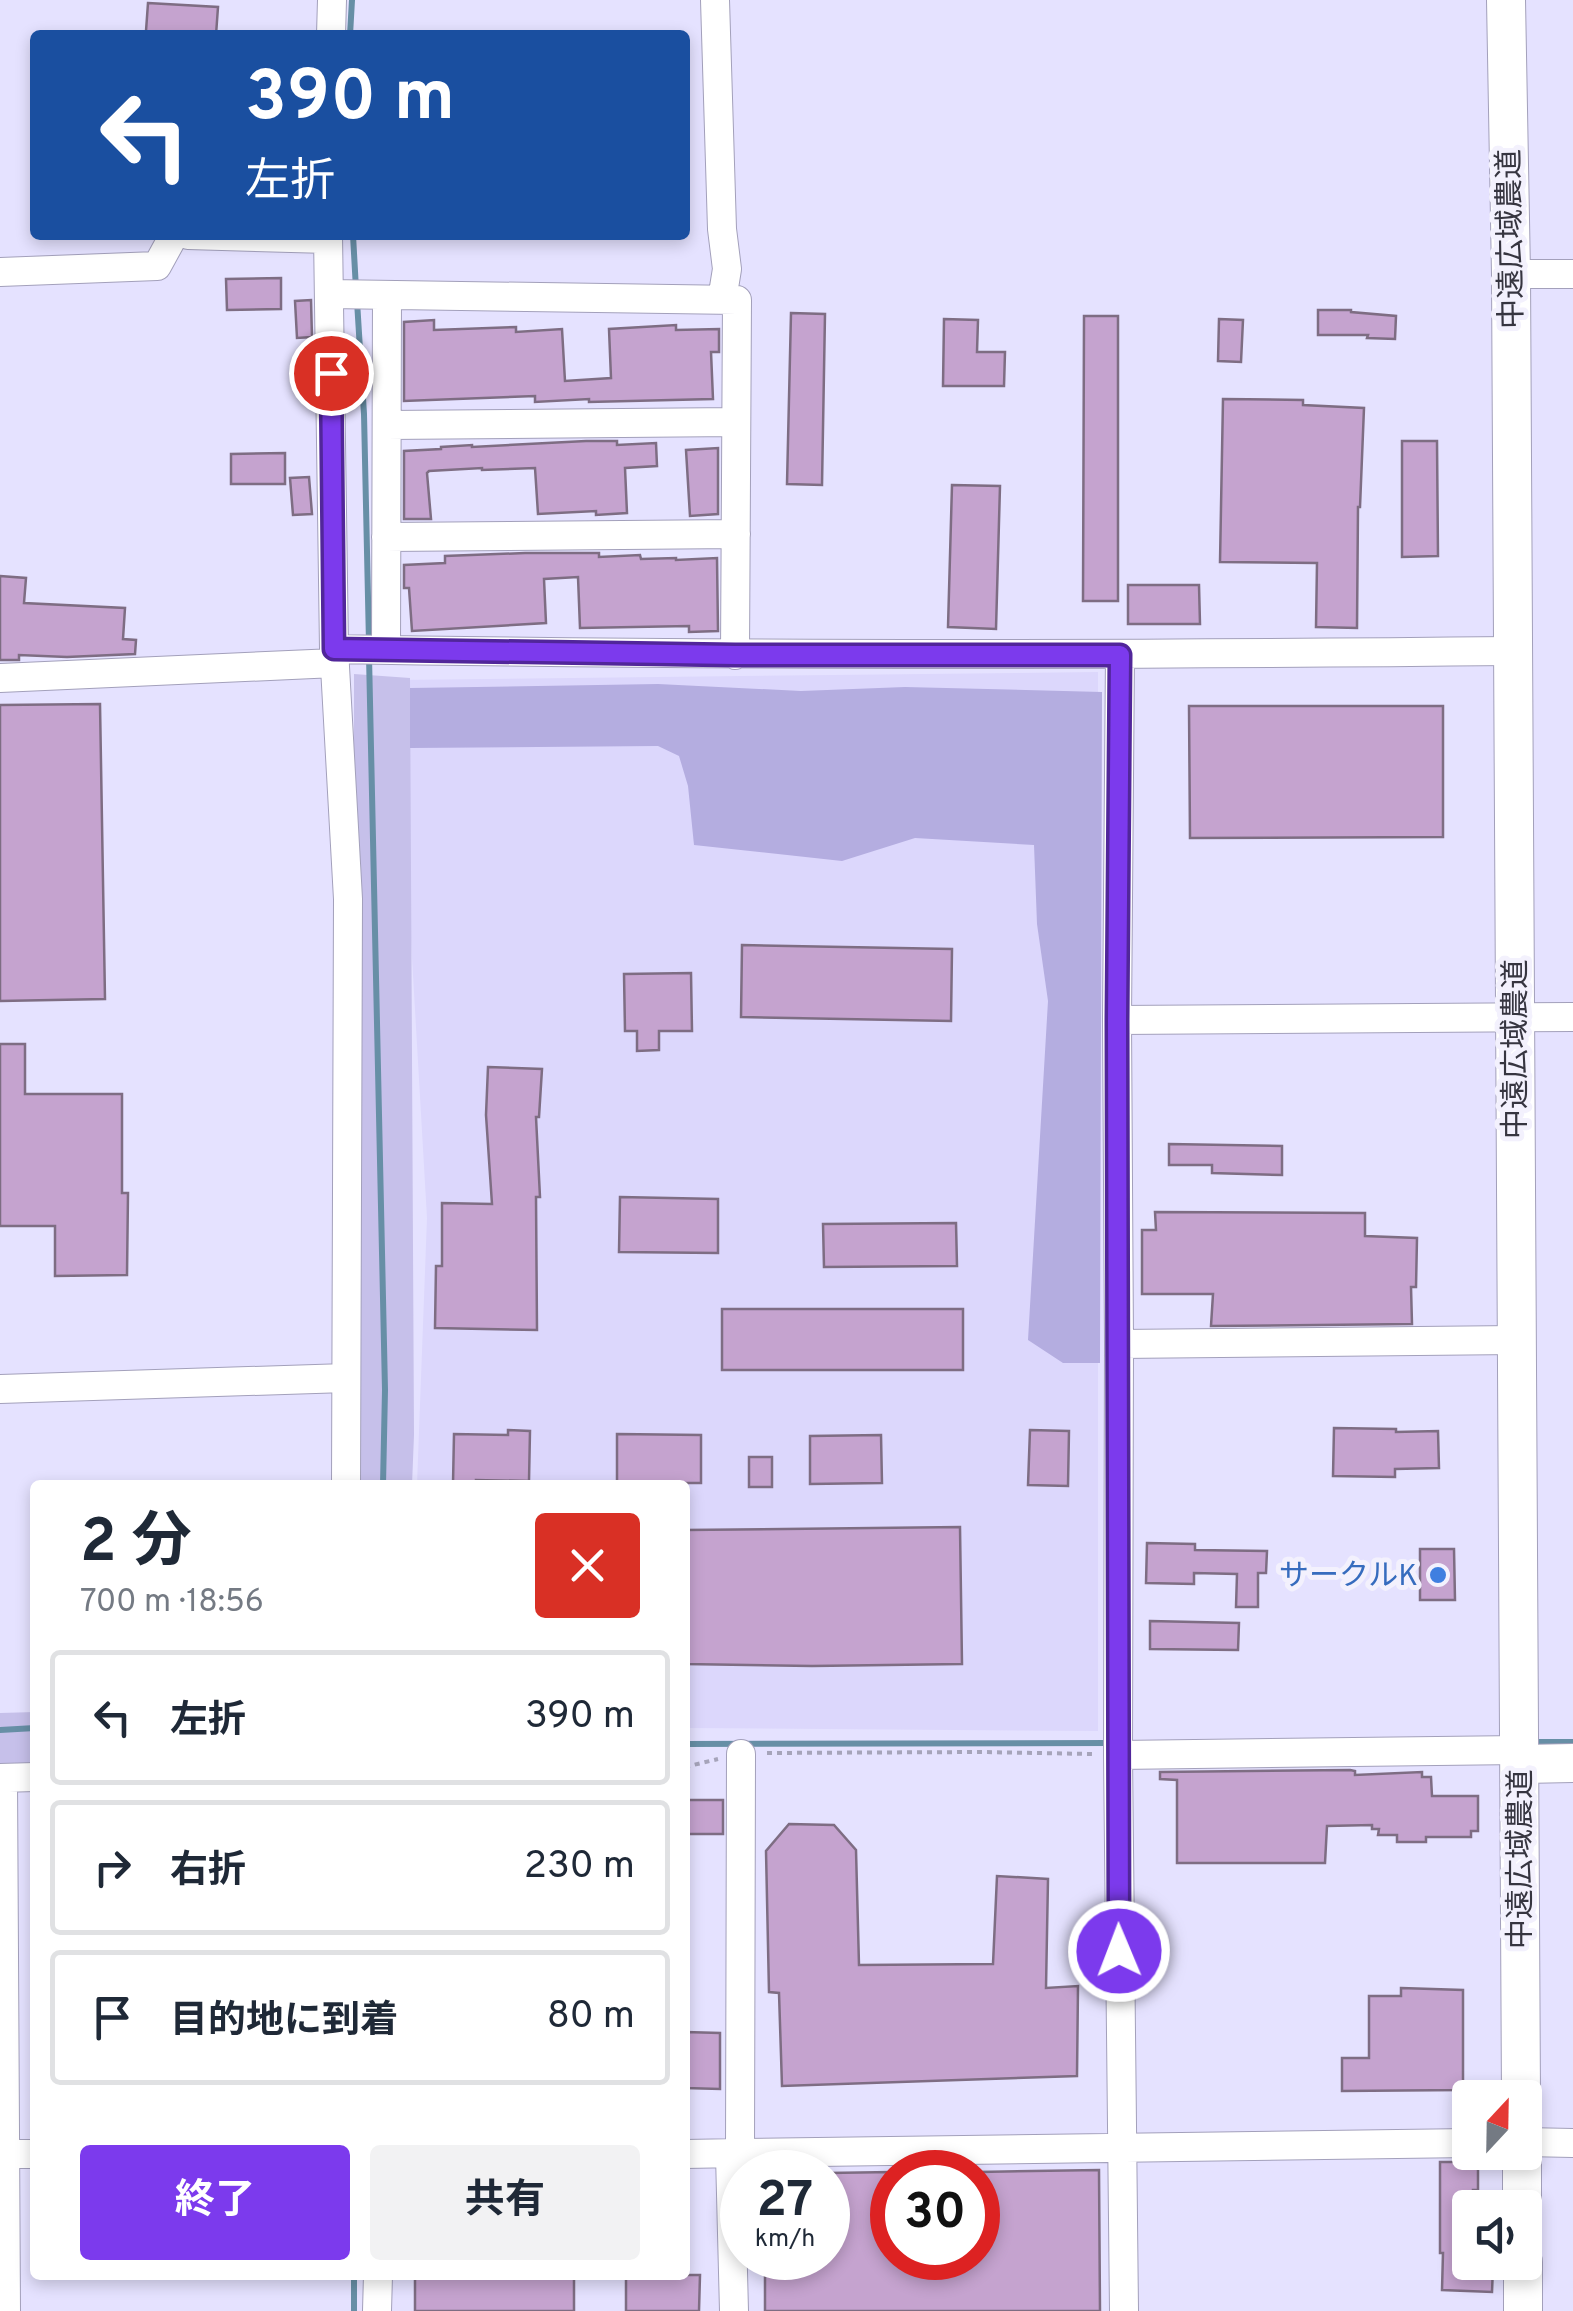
<!DOCTYPE html>
<html lang="ja">
<meta charset="utf-8">
<style>
:root{--surface:#fff;--page:#f2f2f3;--text:#1f2937;--muted:#747a83;--line:#e0e1e3;--accent:#7c3aed}
body{margin:0;font-family:Overpass,"Noto Sans JP",sans-serif;background:var(--page);color:var(--text);height:100vh;display:flex;flex-direction:column;font-size:38px;white-space:nowrap}
*{box-sizing:border-box;margin:0}
p{font-size:32px;color:var(--muted)}
.icon{flex:none;width:55px;height:55px;fill:none;stroke:currentColor;stroke-width:2;stroke-linecap:round;stroke-linejoin:round}
.map{position:relative;flex:1;overflow:hidden}
.details{position:absolute;left:30px;top:1480px;width:660px;height:800px;display:flex;flex-direction:column;background:var(--surface);border-radius:10px;box-shadow:0 5px 15px #0003}
.details>*{flex:none}
.banner{position:absolute;left:30px;top:30px;width:660px;height:210px;border-radius:10px;box-shadow:0 5px 15px #0003;background:#1a4fa0;color:#fff;overflow:hidden}
.needle{width:65px;rotate:22deg}
.fabs{position:absolute;left:1452px;top:2080px;display:grid;gap:20px}
.fabs a{display:grid;place-items:center;width:90px;height:90px;border-radius:10px;background:var(--surface);box-shadow:0 5px 15px #0003;font-size:50px}
.speed{position:absolute;left:720px;top:2150px;display:flex;gap:20px;font-size:50px;font-weight:700;text-align:center}
.speed>*{display:grid;place-content:center;width:130px;height:130px;border-radius:50%;background:var(--surface);box-shadow:0 5px 15px #0003;line-height:1}
.speed small{font-size:25px;font-weight:400}
.speed .limit{border:15px solid #d22;background:#fff;color:#111}
.pin{position:absolute;display:grid;place-items:center;width:85px;height:85px;color:#fff;margin:-42px;border:5px solid #fff;border-radius:50%;box-shadow:0 2px 10px #0007}
.me{position:absolute;width:110px;margin:-55px;rotate:359deg;stroke-linejoin:round;filter:drop-shadow(0 0 8px #0008)}
.turn{display:flex;align-items:center;gap:35px;height:210px;padding:0 50px;font-size:45px}
.turn .icon{width:130px;height:130px;stroke-width:2.5}
.turn b{display:block;font-size:70px;line-height:85px}
.round{display:grid;place-items:center;flex:none;width:105px;height:105px;border-radius:10px;background:var(--page)}
.head{display:flex;align-items:center;justify-content:space-between;height:170px;padding:0 50px}
h1{font-size:60px;font-weight:700;line-height:75px}
.cta{display:flex;gap:20px;margin-top:auto;padding:20px 50px}
.cta a{flex:1;height:115px;border-radius:10px;background:var(--accent);color:#fff;font-size:40px;font-weight:700;line-height:115px;text-align:center}
.cta a+a{background:var(--page);color:var(--text)}
ul{padding:0;list-style:none}
li{display:flex;align-items:center;gap:30px;height:135px;margin:0 20px 15px;padding:0 30px;border:5px solid var(--line);border-radius:10px}
li div{flex:1}
li b{display:block;font-size:38px}
li em{font-style:normal}
.map>svg:first-child{display:block}
.built{fill:#dcd7fc}
.green{fill:#c6c0ea}
.forest{fill:#b4ade0}
.lines{fill:none;stroke-linecap:round;stroke-linejoin:round}
.stream{stroke:#678fa6;stroke-width:6}
.building{fill:#c5a3cf;stroke:#7e6d83;stroke-width:2.5}
.street-casing{stroke:#a3a0bb;stroke-width:30}
.secondary-casing{stroke:#a3a0bb;stroke-width:40}
.path{stroke:#a6a4ba;stroke-width:4;stroke-dasharray:5 5;stroke-linecap:butt}
.street{stroke:#fff;stroke-width:28}
.secondary{stroke:#fff;stroke-width:38}
.route-casing{stroke:#51269a;stroke-width:25}
.route{stroke:#7c3aed;stroke-width:18}
.shop-dot{fill:#3f7fe0;stroke:#f3f1fd;stroke-width:4}
.labels{text-anchor:middle;stroke-width:10;stroke-linejoin:round;paint-order:stroke}
.street-label{font-size:30px;fill:#363540;stroke:#f3f1fd}
.shop-label{font-size:30px;fill:#366cbe;stroke:#f3f1fd;text-anchor:end}
</style>
<div class="map">
<svg width="1573" height="2311" viewBox="0 0 1573 2311">
<rect width="100%" height="100%" fill="#e5e2ff"/>
<path class="built" d="M1098,672V1731L685,1728V1485H417L427,1218L396,680Z"/>
<path class="green" d="M354,674L410,678L414,1435L412,1485H354Z
M35,1712V1780L0,1782V1713Z"/>
<path class="forest" d="M658,684L801,691L905,687L1102,692L1100,1363H1063L1028,1340L1048,1001L1037,924L1034,845L915,838L842,861L694,845L688,786L679,756L658,746L410,748V688Z"/>
<g class="lines">
<path class="stream" d="M350,35L352,0
M353,235L356,289
M357,301L364,414L369,643
M369,656L385,1390L383,1485
M0,1730L35,1728
M1529,1742H1573
M685,1744L1112,1743
M354,2275V2311"/>
</g>
<path class="building" d="M148,3L218,7L216,35L146,31Z
M281,278V309L227,310L226,279Z
M311,300L312,337L297,338L295,301Z
M1318,310H1351V312L1396,316L1395,339L1367,338L1368,335H1318Z
M791,313L825,314L822,485L787,484Z
M1084,316H1118V601H1083Z
M944,319L978,320L977,352H1005L1004,386H943Z
M1219,319L1243,320L1241,362L1218,361Z
M434,320V330L516,327V332L562,329L565,381L611,378L609,329L676,325V330L719,329V352H711L713,399L589,402V399L535,402V396L404,401V322Z
M1223,399L1303,400V405L1364,408L1360,507H1358L1357,628L1316,627L1317,563L1220,562Z
M586,441H617V445L656,443L657,466L625,468L627,513L596,515V511L538,514L535,468L482,470V468L429,471L427,473L431,519H404V451L441,449V447L472,445V447Z
M1402,441H1437L1438,556L1402,557Z
M718,448V514L690,516L686,450Z
M285,453V484H231V454Z
M309,477L312,514L293,515L290,478Z
M952,485L1000,486L996,629L948,627Z
M525,553H599V557L640,555L641,559L676,558V560L717,558L718,631L689,632V626L580,628L578,577L544,579L546,623L412,631L409,588H404V565L445,563V556Z
M0,576L26,578L24,603L125,608L123,639L136,640L135,654L67,657L19,655V660H0Z
M1128,585H1199L1200,624H1128Z
M100,704L105,999L0,1001V705Z
M1189,706H1443V837L1190,838Z
M742,945L952,949L951,1021L741,1017Z
M691,973L692,1031H659V1050L637,1051V1031H625L624,974Z
M0,1044H25V1094H122V1193H128L127,1275L55,1276V1226H0Z
M488,1067L542,1069L539,1117H536L540,1197H536L537,1330L435,1328L436,1266H442V1203L492,1204L486,1115Z
M1169,1144L1282,1146V1175L1212,1173V1165H1169Z
M620,1197L718,1199V1253L619,1252Z
M1155,1212L1365,1213V1236L1417,1238L1416,1287H1411L1412,1324L1211,1326L1213,1294H1142V1230H1156Z
M956,1223L957,1266L824,1267L823,1224Z
M722,1309H963V1370H722Z
M1334,1428L1396,1429V1432L1438,1431L1439,1468L1395,1469V1477L1333,1476Z
M508,1430L530,1431L529,1481L476,1480V1484H453L454,1434L508,1435Z
M1030,1430L1069,1431L1068,1486L1028,1485Z
M617,1434L701,1435V1483H617Z
M881,1435L882,1483L810,1484V1436Z
M749,1457H772V1487H749Z
M960,1527L962,1664L812,1666L685,1664V1530Z
M1147,1543L1195,1544V1550L1267,1551L1266,1573H1258V1607H1236L1237,1574L1194,1573V1584L1146,1583Z
M1420,1549H1454L1455,1600H1420Z
M1150,1621L1239,1623L1238,1650L1150,1649Z
M1350,1770L1355,1771V1775L1422,1772V1777H1431L1432,1796H1478V1831H1471V1837H1426V1842H1397V1835H1378L1379,1829H1372V1825L1327,1826L1325,1863H1177V1780L1160,1779V1772Z
M685,1800H723V1834H685Z
M789,1824L834,1825L856,1850L859,1965L993,1964L997,1876L1048,1879L1046,1988L1078,1986L1077,2076L782,2086L779,1993L769,1992L766,1851Z
M1401,1988L1463,1990V2090L1342,2091V2058H1369V1996H1401Z
M685,2032L720,2033V2089L685,2088Z
M1440,2162H1478V2190H1473V2208H1470V2266L1493,2267L1492,2292L1442,2290L1443,2253H1440Z
M1099,2170L1100,2311H765V2258H828V2173L892,2172V2258H978V2172Z
M415,2275H574V2311H415Z
M626,2275H700L699,2311H626Z"/>
<g class="lines">
<g class="street-casing">
<path id="street" d="M715,0L722,229L727,269L722,300
M331,35L332,0
M188,235L328,239
M328,235L334,649L348,899L346,1485
M0,272L157,266L174,235
M1511,274H1573
M330,294L737,300L735,655
M387,425L736,422
M386,537L736,534
M334,649C727,656 1120,655 1513,651
M386,650L387,295
M1120,655L1117,1020L1119,1344L1118,1755L1124,2311
M0,678L335,663
M1117,1020L1573,1017
M1119,1344L1516,1340
M0,1389L346,1378
M1118,1755L1520,1750
M0,1778L35,1777
M3,1778L6,2311
M1525,2142L1573,2143
M740,2153L1470,2143
M5,2154H35
M685,2154L740,2153L741,1754
M730,2155L734,2311
M377,2311L378,2275"/>
</g>
<g class="secondary-casing">
<path id="secondary" d="M1506,0L1511,274L1521,2098
M1520,1764L1573,1763
M1522,2152V2208
M1523,2262V2311"/>
</g>
<path class="path" d="M767,1753L980,1752L1093,1754
M685,1767L718,1759"/>
<use href="#street" class="street"/>
<use href="#secondary" class="secondary"/>
</g>
<g class="lines">
<g class="route-casing">
<path id="route" d="M331,373L334,649L735,655H1120L1117,1020L1119,1951"/>
</g>
<use href="#route" class="route"/>
</g>
<circle class="shop-dot" cx="1438" cy="1575" r="10"/>
<g class="labels">
<g class="street-label">
<text transform="translate(1510 239) rotate(-91)" y="10">中遠広域農道</text>
<text transform="translate(1515 1049) rotate(-90)" y="10">中遠広域農道</text>
<text transform="translate(1520 1859) rotate(-90)" y="10">中遠広域農道</text>
</g>
<g class="shop-label">
<text x="1418" y="1585">サークルK</text>
</g>
</g>
</svg>
<div class="fabs">
<a><svg class="needle" viewBox="-14 -14 28 28"><path d="M0-13l5 13h-10z" fill="#e53935"/><path d="M0 13l5-13h-10z" fill="#747a83"/></svg></a>
<a><svg class="icon" aria-label="sound" viewBox="0 0 24 24"><path d="M4 9h4l5-4v14l-5-4H4zM17 9q2 3 0 6"/></svg></a>
</div>
<div class="speed"><div>27<small>km/h</small></div><div class="limit">30</div></div>
<div class="pin" style="left:331px;top:373px;background:#d93025"><svg class="icon" aria-label="arrive" viewBox="0 0 24 24"><path d="M6 21V4h12l-3 4 3 4H6"/></svg></div>
<svg class="me" style="left:1119px;top:1951px" viewBox="-20 -20 40 40"><circle r="17" fill="#7c3aed" stroke="#fff" stroke-width="3"/><path d="M0-11L8 9 0 5-8 9z" fill="#fff"/></svg>
<div class="banner">
<div class="turn"><svg class="icon" aria-label="left" viewBox="0 0 24 24"><path d="M17 20v-9H6M10 6l-5 5 5 5"/></svg><div><b>390 m</b>左折</div></div>
</div>
<section class="details">
<div class="head"><div><h1>2 分</h1><p>700 m · 18:56</p></div><a class="round" style="background:#d93025;color:#fff"><svg class="icon" aria-label="close" viewBox="0 0 24 24"><path d="M6 6l12 12M18 6L6 18"/></svg></a></div>
<ul>
<li><svg class="icon" aria-label="left" viewBox="0 0 24 24"><path d="M17 20v-9H6M10 6l-5 5 5 5"/></svg><div><b>左折</b></div><em>390 m</em></li>
<li><svg class="icon" aria-label="right" viewBox="0 0 24 24"><path d="M7 20v-9h11M14 6l5 5-5 5"/></svg><div><b>右折</b></div><em>230 m</em></li>
<li><svg class="icon" aria-label="arrive" viewBox="0 0 24 24"><path d="M6 21V4h12l-3 4 3 4H6"/></svg><div><b>目的地に到着</b></div><em>80 m</em></li>
</ul>
<div class="cta"><a>終了</a><a>共有</a></div>
</section>
</div>
